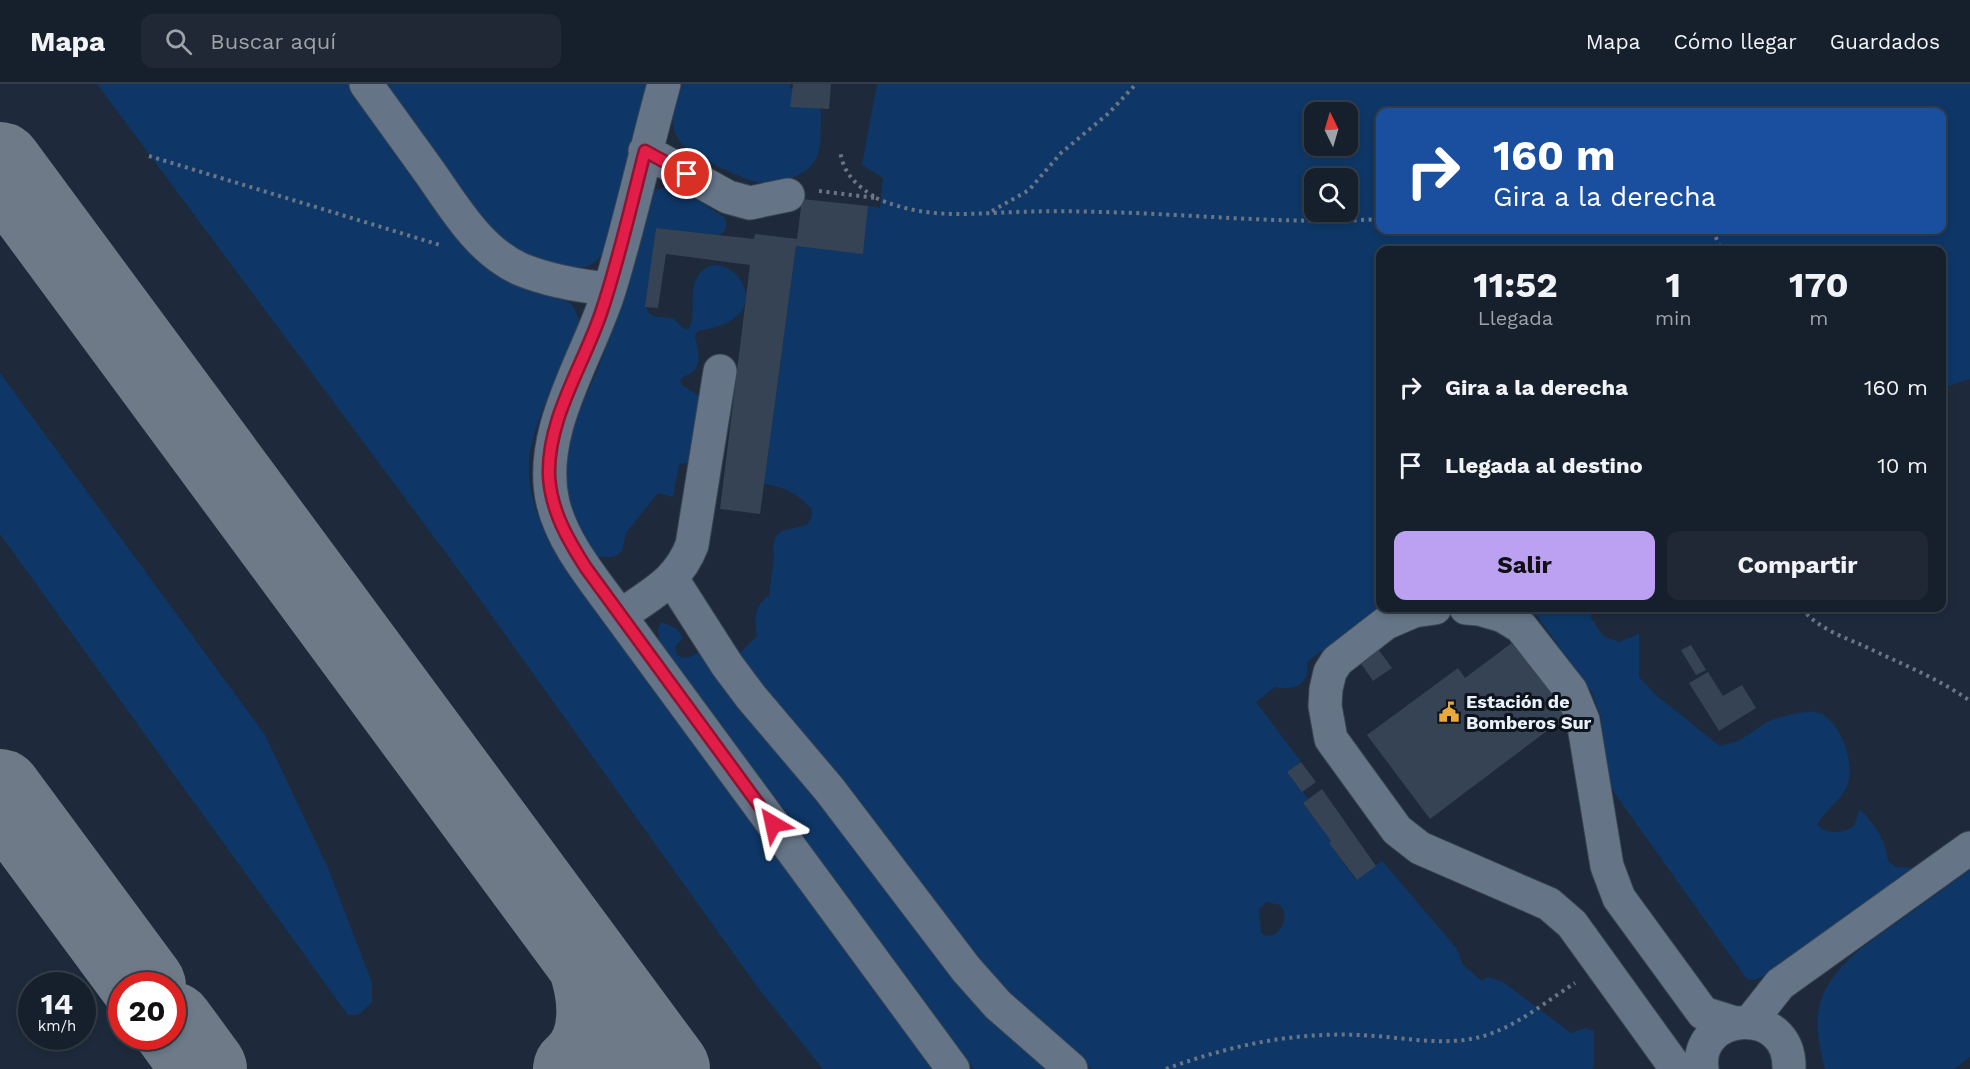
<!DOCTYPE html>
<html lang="es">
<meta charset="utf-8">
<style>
:root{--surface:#16202c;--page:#1f2834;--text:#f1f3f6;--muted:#9ea3a9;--line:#353e48;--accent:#bca0f2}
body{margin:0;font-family:"Work Sans",sans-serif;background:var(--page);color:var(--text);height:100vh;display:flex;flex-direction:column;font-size:22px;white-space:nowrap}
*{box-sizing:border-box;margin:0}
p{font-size:20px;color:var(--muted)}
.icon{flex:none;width:33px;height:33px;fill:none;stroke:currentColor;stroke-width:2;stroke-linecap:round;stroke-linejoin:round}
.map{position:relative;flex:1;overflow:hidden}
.sheet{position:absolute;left:1376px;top:162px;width:570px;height:366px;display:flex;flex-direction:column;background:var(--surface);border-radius:12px;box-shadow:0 3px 9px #0003,0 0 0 2px var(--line)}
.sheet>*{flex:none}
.top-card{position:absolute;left:1376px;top:24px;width:570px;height:126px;border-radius:12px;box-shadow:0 3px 9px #0003,0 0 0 2px var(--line);background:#1a4fa0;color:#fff;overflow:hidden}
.needle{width:39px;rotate:355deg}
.buttons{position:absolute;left:1304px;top:18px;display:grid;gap:12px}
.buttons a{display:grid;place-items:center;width:54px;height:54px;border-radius:12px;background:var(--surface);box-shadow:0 3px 9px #0003,0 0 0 2px var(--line);font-size:30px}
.speed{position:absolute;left:18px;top:888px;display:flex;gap:12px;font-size:30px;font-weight:700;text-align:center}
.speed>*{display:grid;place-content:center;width:78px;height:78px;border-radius:50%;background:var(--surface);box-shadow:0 3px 9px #0003,0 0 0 2px var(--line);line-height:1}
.speed small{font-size:15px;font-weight:400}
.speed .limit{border:9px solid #d22;background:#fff;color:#111}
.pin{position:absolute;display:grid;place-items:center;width:51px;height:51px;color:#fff;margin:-26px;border:3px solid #fff;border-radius:50%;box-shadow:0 2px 6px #0007}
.me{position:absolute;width:66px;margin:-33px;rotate:324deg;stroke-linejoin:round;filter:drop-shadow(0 0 4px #0008)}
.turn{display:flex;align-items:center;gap:21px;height:126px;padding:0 18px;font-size:27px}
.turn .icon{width:78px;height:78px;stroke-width:2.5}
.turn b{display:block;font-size:42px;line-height:51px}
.eta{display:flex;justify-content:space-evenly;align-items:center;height:102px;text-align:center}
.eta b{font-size:36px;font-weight:700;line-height:42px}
.primary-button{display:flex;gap:12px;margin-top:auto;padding:12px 18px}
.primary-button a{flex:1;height:69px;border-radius:12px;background:var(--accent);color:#111;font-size:24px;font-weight:700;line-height:69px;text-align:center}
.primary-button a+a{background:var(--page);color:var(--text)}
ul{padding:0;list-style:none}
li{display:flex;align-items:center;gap:18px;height:78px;padding:0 18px}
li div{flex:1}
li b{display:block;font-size:22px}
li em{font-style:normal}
header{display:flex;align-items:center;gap:36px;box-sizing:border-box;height:84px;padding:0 30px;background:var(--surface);border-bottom:2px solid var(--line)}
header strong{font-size:28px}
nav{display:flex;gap:33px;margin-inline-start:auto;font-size:21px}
.search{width:420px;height:54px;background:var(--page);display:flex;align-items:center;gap:15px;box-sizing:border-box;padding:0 21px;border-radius:12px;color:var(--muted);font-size:22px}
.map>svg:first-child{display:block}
.green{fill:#0e3767;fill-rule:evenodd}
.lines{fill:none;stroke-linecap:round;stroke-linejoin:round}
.taxiway{stroke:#6e7a88;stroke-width:84}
.building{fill:#364355}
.minor-casing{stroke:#384451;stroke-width:35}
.path{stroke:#6b7685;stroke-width:4;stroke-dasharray:3 4.5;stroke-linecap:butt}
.minor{stroke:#657487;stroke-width:33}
.route-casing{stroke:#92132f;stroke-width:15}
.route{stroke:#e11d48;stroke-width:10}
.labels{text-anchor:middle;stroke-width:6;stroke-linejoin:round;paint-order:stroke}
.poi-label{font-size:18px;font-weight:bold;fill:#e7f0fb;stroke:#0d131a;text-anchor:start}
</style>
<header>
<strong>Mapa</strong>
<div class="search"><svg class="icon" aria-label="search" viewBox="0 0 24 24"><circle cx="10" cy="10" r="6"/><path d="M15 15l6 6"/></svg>Buscar aquí</div>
<nav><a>Mapa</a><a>Cómo llegar</a><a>Guardados</a></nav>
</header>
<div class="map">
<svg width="1970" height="985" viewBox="0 0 1970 985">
<rect width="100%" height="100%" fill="#1e2a3b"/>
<path class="green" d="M97,0H352L442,124L570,219C579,229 580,238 577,251C562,286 541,321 532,358C521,401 540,445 562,480L934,985H823L759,905L469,500Z
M386,0H648L603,168C593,185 578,187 560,182C550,180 537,179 528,174C472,141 423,54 386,0Z
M681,0H790V4C807,7 823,17 821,36C820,47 822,62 817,72C808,94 777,100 757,98C747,97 699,74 690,67C683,62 676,53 674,45C669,31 677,14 681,0Z
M877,0H1970V295L1941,304V166H1380V523L1307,578C1310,601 1294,607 1275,603L1256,618L1301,678L1287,688L1308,715L1303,720L1331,756L1329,759L1356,796L1382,777L1457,865L1463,881L1482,897L1488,893L1503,898L1571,949L1586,944L1594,947V981L1592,985H1092L1006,912L738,571L757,552C755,536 753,521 769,512L774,474L773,462L776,452L782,447L807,441L812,433V425C796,409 786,403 764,400L796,162L863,169L868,122L880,124L883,94L862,81ZM1314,28H1347V62H1314ZM1380,28H1941V146H1380ZM1314,94H1347V128H1314ZM1267,818L1280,821C1288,831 1285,844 1274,851L1265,852L1261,848L1259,825Z
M666,103H677L724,133C728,141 727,147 719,151L656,144L646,223C651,237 661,231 674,235L683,244L688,245C699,233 684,201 704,185C731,164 786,234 698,247L695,251C696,262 704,279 692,288C687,292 684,291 680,297L682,301L702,314L697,341L693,344L699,353L693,378L679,380L673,413L658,409L626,449L622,467L614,473H598C586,463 581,450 575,435C547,360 587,324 608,257C623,207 637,157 653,107Z
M0,289L265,651L328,784L372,899V918L358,931H348L0,450Z
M1519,524H1592L1591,534L1603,552L1619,558L1639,550V593L1657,612L1720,662C1726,660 1733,659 1738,657C1751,650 1763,638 1778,634C1789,631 1808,625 1819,629C1841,637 1856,681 1847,702C1840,718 1826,724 1817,741C1830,751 1840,750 1854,742L1860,725C1875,741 1886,756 1888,777L1896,783L1915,784L1764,892L1754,896L1747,895L1606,697L1601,633L1592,608L1537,532Z
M661,538L677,545L683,554L675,563L677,571C687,578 695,570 704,564L1053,985H974L660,560L658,546Z
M1970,786V973L1954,985H1825C1810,929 1816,904 1860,865Z"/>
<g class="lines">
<path class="taxiway" d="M0,80L668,985
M0,707L144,902
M172,940L205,985
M575,985C606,959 601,911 589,878"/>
</g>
<path class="building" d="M793,0H831L829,25L790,23Z
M802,115L868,122L863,170L796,162L760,430L720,425L750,181L666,170L658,224L645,223L656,144L754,155L755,150L797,155Z
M1513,558L1568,631L1430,735L1367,651L1458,584L1465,594Z
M1691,561L1706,586L1696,591L1681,566Z
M1378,565L1392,584L1373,597L1360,578Z
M1708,588L1723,612L1742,601L1756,624L1719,647L1689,599Z
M1301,678L1316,698L1302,708L1287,688Z
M1322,705L1376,782L1357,796L1329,759L1331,757L1303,719Z"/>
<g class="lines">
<g class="minor-casing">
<path id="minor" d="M366,0C387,29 407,57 428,86C453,121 478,166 520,185C549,197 579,202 609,205
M664,0C645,68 630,139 609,207C588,274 536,348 553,419C563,461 596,498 620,532L953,985
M645,67L728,113L750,119L788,111
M672,495L727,581L751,613L829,705L966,885L998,921L1071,985
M1435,524L1414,527L1386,539L1337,577L1330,588L1326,605L1325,622L1331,655L1397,746L1420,764L1549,820L1572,840L1673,980
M1466,524L1479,525L1503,532L1521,543L1571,607L1583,636L1607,782L1619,814L1703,929L1735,939
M620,532C651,510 678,498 692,461L720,287
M1750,938L1780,900L1970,764
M1702,985C1694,927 1791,919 1789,985"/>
</g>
<path class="path" d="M149,72L440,161
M819,107L876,114C856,101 844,91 840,67
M876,114C924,135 964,130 1015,128C1044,127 1073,127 1102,128C1195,130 1287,141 1380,135
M992,127L1029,106L1061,69L1109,29L1136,0
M1713,146L1721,166
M1802,524C1815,543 1843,553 1864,562C1899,579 1938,594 1970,617
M1166,985C1228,962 1292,948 1358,951C1397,952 1441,963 1480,953C1515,944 1545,918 1575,899"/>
<use href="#minor" class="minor"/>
</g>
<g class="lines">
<g class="route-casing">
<path id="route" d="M687,90L645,67C631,121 619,176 601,229C583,282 547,335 549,392C551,427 568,456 586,484L773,740"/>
</g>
<use href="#route" class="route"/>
</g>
<defs>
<g id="civic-bare" transform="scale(1.62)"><path d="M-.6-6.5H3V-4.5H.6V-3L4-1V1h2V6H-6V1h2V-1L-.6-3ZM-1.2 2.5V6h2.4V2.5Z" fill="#eca93b" stroke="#0d131a" stroke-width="2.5" paint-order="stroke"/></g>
</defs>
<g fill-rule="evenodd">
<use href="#civic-bare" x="1449" y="628"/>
</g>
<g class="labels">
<g class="poi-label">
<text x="1466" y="624">Estación de<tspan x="1466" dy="21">Bomberos Sur</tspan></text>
</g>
</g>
</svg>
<div class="buttons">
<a><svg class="needle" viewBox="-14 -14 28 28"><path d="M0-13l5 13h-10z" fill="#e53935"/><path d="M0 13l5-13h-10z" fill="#9ea3a9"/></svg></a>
<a><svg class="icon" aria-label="search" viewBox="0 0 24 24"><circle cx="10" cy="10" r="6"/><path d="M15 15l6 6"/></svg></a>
</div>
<div class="speed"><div>14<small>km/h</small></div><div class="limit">20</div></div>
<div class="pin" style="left:687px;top:90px;background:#d93025"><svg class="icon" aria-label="arrive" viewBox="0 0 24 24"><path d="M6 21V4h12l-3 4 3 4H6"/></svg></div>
<svg class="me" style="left:773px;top:740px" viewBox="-20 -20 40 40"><path d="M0-17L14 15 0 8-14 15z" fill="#e11d48" stroke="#fff" stroke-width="4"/></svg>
<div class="top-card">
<div class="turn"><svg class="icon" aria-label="right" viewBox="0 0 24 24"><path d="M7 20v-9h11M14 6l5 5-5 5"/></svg><div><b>160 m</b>Gira a la derecha</div></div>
</div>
<section class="sheet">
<div class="eta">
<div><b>11:52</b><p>Llegada</p></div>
<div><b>1</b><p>min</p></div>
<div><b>170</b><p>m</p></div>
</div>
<ul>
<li><svg class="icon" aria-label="right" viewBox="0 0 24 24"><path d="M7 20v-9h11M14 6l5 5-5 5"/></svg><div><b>Gira a la derecha</b></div><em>160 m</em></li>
<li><svg class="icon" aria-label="arrive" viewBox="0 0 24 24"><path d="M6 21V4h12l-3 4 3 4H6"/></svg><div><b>Llegada al destino</b></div><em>10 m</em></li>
</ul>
<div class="primary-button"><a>Salir</a><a>Compartir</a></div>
</section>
</div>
